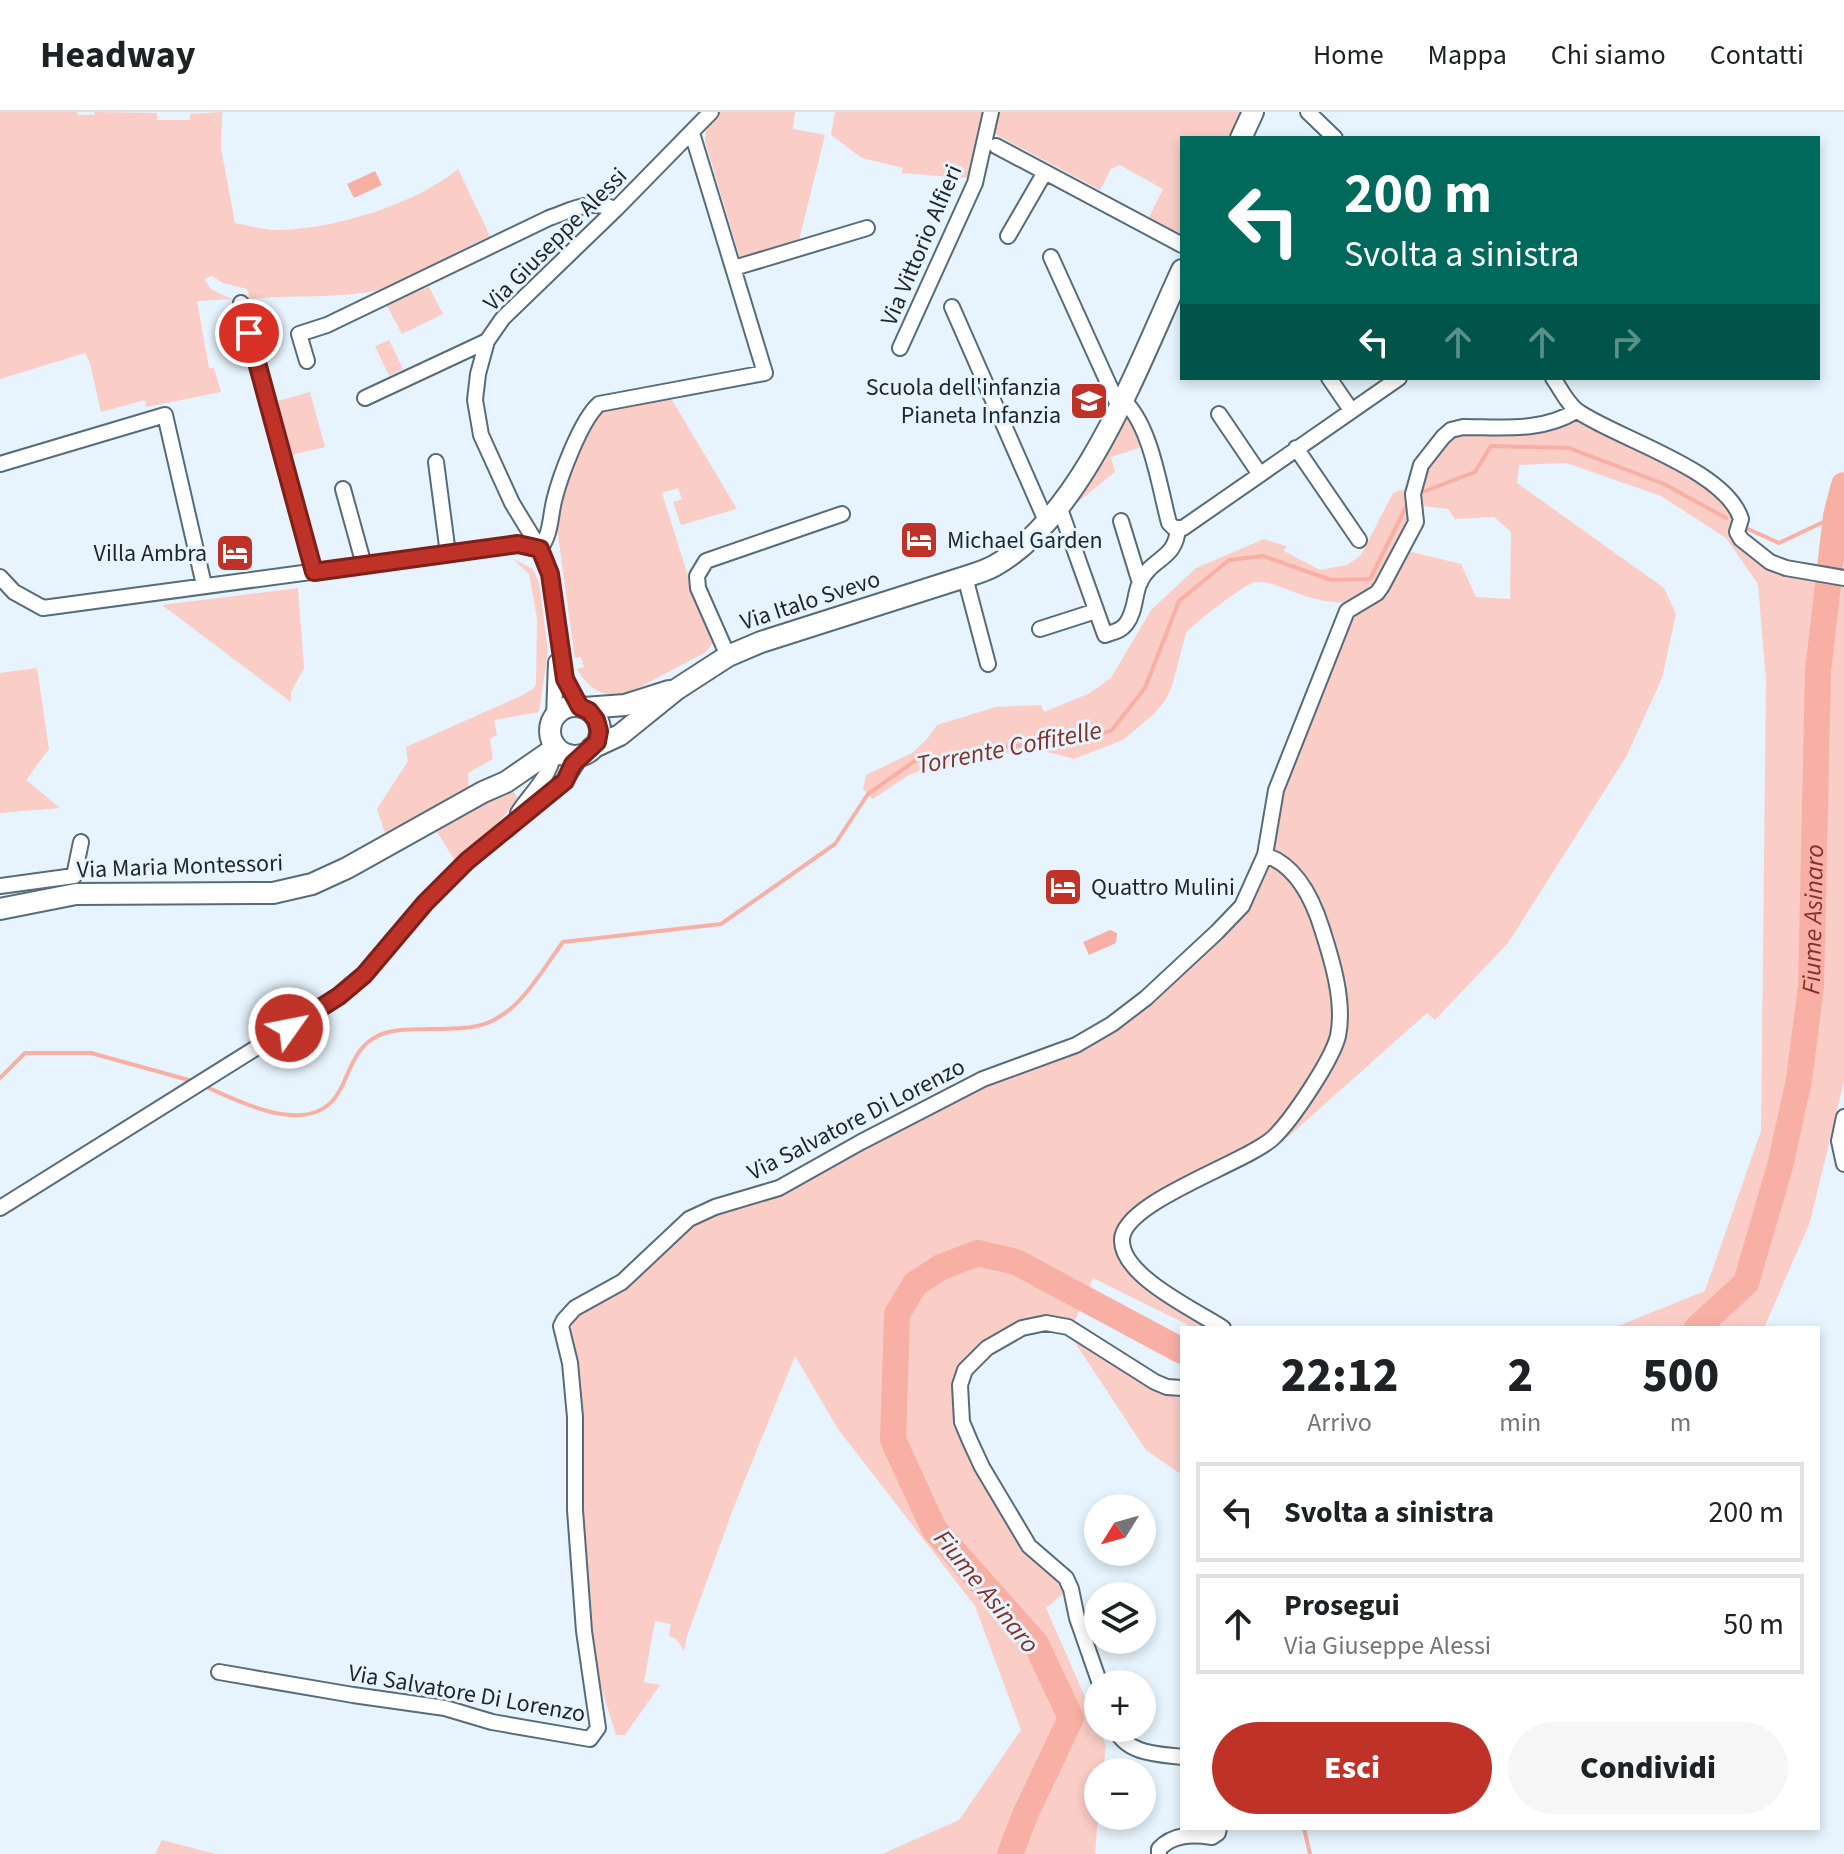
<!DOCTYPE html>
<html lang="it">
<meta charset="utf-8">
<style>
:root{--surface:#fff;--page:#f6f6f6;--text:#202124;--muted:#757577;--line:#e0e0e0;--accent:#bf3227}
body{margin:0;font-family:"Source Sans 3",sans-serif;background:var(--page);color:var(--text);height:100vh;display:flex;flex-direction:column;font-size:30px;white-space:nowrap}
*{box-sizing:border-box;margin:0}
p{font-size:26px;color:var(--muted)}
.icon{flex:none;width:44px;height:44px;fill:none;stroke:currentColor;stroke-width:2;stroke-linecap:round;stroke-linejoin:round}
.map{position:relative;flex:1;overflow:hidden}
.drawer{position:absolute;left:1180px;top:1214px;width:640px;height:504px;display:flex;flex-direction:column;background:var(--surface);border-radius:0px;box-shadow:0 4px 12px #0003}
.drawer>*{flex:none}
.banner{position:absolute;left:1180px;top:24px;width:640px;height:244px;border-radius:0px;box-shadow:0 4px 12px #0003;background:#00695c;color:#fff;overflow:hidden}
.needle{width:52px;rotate:233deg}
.controls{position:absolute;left:1084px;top:1382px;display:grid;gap:16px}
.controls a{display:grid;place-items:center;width:72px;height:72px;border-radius:50%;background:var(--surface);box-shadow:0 4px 12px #0003;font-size:40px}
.pin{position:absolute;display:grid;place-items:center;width:68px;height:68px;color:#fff;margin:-34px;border:4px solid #fff;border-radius:50%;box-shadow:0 2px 8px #0007}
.me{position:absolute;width:88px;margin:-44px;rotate:57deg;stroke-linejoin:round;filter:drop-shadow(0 0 6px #0008)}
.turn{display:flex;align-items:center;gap:28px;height:168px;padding:0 32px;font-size:36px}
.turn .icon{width:104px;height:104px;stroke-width:2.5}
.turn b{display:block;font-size:56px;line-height:68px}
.lanes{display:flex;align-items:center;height:76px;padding:0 32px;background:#0003;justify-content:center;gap:40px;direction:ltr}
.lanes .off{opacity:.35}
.eta{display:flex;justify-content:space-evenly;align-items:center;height:136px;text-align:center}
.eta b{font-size:48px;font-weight:800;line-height:56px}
.cta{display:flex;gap:16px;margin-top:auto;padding:16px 32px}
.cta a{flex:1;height:92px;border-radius:48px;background:var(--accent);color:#fff;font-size:32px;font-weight:800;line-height:92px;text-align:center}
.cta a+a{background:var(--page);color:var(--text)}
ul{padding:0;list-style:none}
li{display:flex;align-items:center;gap:24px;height:100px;margin:0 16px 12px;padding:0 16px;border:4px solid var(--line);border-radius:0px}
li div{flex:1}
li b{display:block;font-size:30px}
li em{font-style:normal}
header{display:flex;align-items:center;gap:48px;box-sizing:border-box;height:112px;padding:0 40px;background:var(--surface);border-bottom:2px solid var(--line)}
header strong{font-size:38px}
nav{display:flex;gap:44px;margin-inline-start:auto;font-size:28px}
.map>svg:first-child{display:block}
.green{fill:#facdc6}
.water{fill:#f8b0a5}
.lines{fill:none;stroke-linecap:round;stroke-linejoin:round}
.stream{stroke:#f8b0a5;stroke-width:4}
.river{stroke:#f8b0a5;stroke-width:26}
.street-casing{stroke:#576b78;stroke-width:18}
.secondary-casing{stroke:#576b78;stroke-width:24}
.street{stroke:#fff;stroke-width:14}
.secondary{stroke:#fff;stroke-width:20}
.route-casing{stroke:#7c2019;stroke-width:20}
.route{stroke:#bf3227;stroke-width:14}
.labels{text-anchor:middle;stroke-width:6;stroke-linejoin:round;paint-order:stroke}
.street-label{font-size:24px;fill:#1e262c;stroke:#e7f4fd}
.poi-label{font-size:24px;fill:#1e262c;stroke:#e7f4fd;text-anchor:end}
.water-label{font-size:26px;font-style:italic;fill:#843128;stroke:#e7f4fd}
</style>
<header>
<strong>Headway</strong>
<nav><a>Home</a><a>Mappa</a><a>Chi siamo</a><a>Contatti</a></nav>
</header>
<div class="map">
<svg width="1844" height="1742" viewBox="0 0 1844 1742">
<rect width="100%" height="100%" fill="#e7f4fd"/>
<path class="green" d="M0,0H77L78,3H94V0L157,1V8H190V2L222,0L221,36L235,111C247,113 260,117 272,118C329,119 415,93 458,57L490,124C473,132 456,140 440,149C424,158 409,170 391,175C345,188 297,182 250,187L247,177L223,171L212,164L204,167L212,178L232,187L197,189L209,256H214L221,280L146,295L145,288L101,300L90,251L85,241L0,267Z
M721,0H795L793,17L825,23L799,128L740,146L705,29L706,18Z
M835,0H985L971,62L965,66L901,61L903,56L862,46L831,23Z
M999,0H1241L1230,26H1182V123L1149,105L1163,77L1120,53L1111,57L1100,78L993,21Z
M429,175L443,202L402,222L386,192Z
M389,228L403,257L389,264L375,234Z
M310,280L325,335L292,343L278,289Z
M669,283L737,397L681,413L673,390L682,387L678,376L662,381L687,461L714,529L706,540L636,577C610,589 590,581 577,557L584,555L581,545L575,546L556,409L560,388L595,302L601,296Z
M1129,303L1142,335L1111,345L1115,360L1072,395L1099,354L1125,304Z
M1578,307C1626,330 1705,357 1733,404L1731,416L1740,432L1844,470V969L1810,1110L1764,1216H1613L1705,1179L1761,1019L1766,569L1758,472L1726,426L1661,384L1566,351L1519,353L1517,371L1664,476L1676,502L1662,566L1626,645L1508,831L1435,908L1427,901L1289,1024L1270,1034L1331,951L1337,855L1286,749L1271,736L1279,680L1342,521L1354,501L1380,485L1406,443L1412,440L1461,452L1476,485L1510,487L1511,420L1494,405L1455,407L1448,397L1423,394L1419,389L1420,366L1449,326L1459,322L1557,317Z
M1409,375C1413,411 1407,414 1392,445C1367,497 1342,498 1291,479C1280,475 1268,469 1255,470C1246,471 1192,513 1186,521L1172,574L1165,589L1154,602L1123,628L1074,647L1044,639L999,641L956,653L933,654L909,663L873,687L863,677L866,663L912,641L927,627L937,613L996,595L1041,593L1044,600L1090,581L1111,566L1151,498L1196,456L1264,427L1286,434L1284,439L1320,458L1347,453L1361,443L1393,381Z
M513,447L533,457L539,471L548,539L539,600L494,608L497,623L490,627L493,647L468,661L469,677L386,724L377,697L408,649L406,635L523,583L533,577L536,572L537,506L529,462Z
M298,476L304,556L291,580V590L162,493Z
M37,556L49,637L26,668L60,696L0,701V561Z
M507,677L513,678L517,685L515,691L492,717L455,749L434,715Z
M1269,750L1280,754L1312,796L1335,888L1334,920L1323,950L1272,1021L1132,1101L1119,1140L1217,1216H1194L1093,1166L1073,1213C1028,1192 990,1237 958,1264L977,1354L1068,1478L1046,1496L1106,1633L1103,1660H1098V1704L1095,1742H882L959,1708L1021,1618L975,1494L838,1317L795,1244L733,1397L687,1524L684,1539L676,1527L669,1524L671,1512L655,1509L644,1570L660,1573L625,1623H616L594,1553L567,1210L680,1119L982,971L1070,941L1225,820Z
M1070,1223L1162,1281L1182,1286V1363L1146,1338Z
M162,1728L216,1742H155Z"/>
<path class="water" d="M375,59L382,73L354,86L347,72Z
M1110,818L1117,821L1116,831L1089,843L1083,830Z"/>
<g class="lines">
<path class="stream" d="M1420,381L1475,360L1491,334L1569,336L1664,372L1726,406
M1748,417L1779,431L1836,404
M0,966L25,941H91L196,970
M204,974C242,990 315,1030 341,976C350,958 356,936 374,926C390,916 411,918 428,917C443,917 458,917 472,915C516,909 539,862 563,830L721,812L835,732L868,682L916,648L994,636L1060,630L1111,619L1145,576L1179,489L1229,448L1263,444L1331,468L1370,467L1409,389
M1304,1716L1310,1742"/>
<g class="river">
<path id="s1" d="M1697,1216L1746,1171L1780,1054L1799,968L1811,874L1818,559L1836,404L1844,373"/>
<path d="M1010,1742L1025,1703L1071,1606L1036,1532L934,1417L893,1328L897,1202L915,1172L941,1155L978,1141L1016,1150L1182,1239"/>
</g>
<g class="street-casing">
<path id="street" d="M1308,0L1335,26
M996,34L1182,133
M1008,124L1045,60
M1051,145L1119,295
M734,156L867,116
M241,191L314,460
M952,195L1046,409
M900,236L975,71L991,0
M307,249L299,222L327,213L549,106C577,96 587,88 616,97
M1329,266L1351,298
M1553,266C1560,276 1568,293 1579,300C1619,327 1726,358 1741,407L1737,420L1741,427L1770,450L1786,456L1844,466
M365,286L487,229
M1122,287C1151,312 1159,374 1169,411L1174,416H1183L1399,266
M1219,302L1259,361
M1296,336L1359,428
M436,350L448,442
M0,352L165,303L204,473
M343,377L364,453
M1059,394L1105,523C1113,520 1121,519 1126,512C1136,499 1134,483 1140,470C1152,445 1176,448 1178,416
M1121,409L1140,471
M0,465L14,480L43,496L518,432L540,437C551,422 550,406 554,389C560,364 581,308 599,292L765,261L692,21
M965,465L988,552
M1040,517L1096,499
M728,544L698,476L697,464L706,449L842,402
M580,595L565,567L550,462L540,437L512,391L481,323L475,288L478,262L487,229L503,206L616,97L711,0
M554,605L556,550
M518,701C532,679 555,661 554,633
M0,774L74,764L81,730
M1844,1005L1839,1029L1844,1052
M0,1096L339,884L364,863L425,791L467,749L565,669L582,643
M1223,1216C1197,1199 1121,1164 1122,1128C1122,1090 1246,1051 1273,1026C1292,1008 1332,948 1338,924C1345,890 1332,848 1322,817C1313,788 1296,753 1265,743
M219,1560L353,1583L445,1596L492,1610L590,1627L598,1616L584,1519L575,1398V1305L570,1251L561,1214L564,1208L575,1196L622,1170L689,1107L715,1095L779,1076L861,1030L983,967L1076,933L1112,912L1146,886L1217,820L1242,794L1265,743L1276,678L1347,499L1377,481L1382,474L1416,410L1413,382L1421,353L1443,325L1451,318L1463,315C1503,315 1542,320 1576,299
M1100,1572L1077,1506L1071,1477L1066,1466L1029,1434L982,1355L970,1329L962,1310L960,1273L965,1258L987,1236L1022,1216L1046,1211L1068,1215L1155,1270L1167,1275L1182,1276
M1115,1616C1126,1642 1157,1642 1182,1645
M1159,1742V1737C1173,1722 1192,1722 1212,1725L1218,1721L1219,1716"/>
</g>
<g class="secondary-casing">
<path id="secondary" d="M1241,26L1253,0
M550 619a25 25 0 1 1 50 0a25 25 0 1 1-50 0Z
M584,596L625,593L669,579
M592,636L620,623L677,577L728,544L761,530L965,465C974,462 985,459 994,454C1085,403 1139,250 1182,158
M0,797L76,782L273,781L312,772L347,756L483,680L506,670L548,641L569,643"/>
</g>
<use href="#street" class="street"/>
<use href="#secondary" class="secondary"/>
</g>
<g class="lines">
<g class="route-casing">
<path id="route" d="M249,221L314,460L518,432L540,437L550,462L565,567L580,595L589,599L596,608L599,619L597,630L573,652L565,669L467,749L425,791L364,863L339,884L289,916"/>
</g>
<use href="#route" class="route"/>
</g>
<defs>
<g id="school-square" transform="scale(2)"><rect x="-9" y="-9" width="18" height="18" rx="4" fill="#bf3227" stroke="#e7f4fd"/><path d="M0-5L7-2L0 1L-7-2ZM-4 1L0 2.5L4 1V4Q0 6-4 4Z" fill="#fff"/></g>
<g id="hotel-square" transform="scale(2)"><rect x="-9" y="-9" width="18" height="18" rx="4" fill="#bf3227" stroke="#e7f4fd"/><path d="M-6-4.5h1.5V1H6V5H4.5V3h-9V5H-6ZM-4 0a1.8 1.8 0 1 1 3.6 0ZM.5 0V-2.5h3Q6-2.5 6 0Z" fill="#fff"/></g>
</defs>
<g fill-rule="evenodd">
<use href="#school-square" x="1089" y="289"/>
<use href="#hotel-square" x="919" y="428"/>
<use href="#hotel-square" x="235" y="441"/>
<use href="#hotel-square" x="1063" y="775"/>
</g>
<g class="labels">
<g class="street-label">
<text transform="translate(555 127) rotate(-45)" y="8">Via Giuseppe Alessi</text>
<text transform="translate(921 133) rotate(-67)" y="8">Via Vittorio Alfieri</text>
<text transform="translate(810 488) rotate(-18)" y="8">Via Italo Svevo</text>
<text transform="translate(180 754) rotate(-2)" y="8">Via Maria Montessori</text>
<text transform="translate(856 1007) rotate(-27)" y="8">Via Salvatore Di Lorenzo</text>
<text transform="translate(467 1581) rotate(10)" y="8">Via Salvatore Di Lorenzo</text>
</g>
<g class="poi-label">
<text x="1061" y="283">Scuola dell'infanzia<tspan x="1061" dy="28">Pianeta Infanzia</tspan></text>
<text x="947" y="436" text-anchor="start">Michael Garden</text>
<text x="207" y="449">Villa Ambra</text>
<text x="1091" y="783" text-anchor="start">Quattro Mulini</text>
</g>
<g class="water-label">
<text transform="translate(1009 635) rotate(-11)" y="9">Torrente Coffitelle</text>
<text dy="9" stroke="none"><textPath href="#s1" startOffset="438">Fiume Asinaro</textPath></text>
<text transform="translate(987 1479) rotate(51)" y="9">Fiume Asinaro</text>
</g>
</g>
</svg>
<div class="controls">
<a><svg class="needle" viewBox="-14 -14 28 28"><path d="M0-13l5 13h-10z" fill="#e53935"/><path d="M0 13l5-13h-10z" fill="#757577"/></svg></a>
<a><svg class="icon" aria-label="layers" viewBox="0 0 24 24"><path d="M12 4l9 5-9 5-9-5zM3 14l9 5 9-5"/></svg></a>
<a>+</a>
<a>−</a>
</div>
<div class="pin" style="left:249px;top:221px;background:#d93025"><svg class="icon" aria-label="arrive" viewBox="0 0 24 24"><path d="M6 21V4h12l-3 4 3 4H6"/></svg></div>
<svg class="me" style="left:289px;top:916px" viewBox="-20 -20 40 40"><circle r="17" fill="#bf3227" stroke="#fff" stroke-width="3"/><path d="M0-11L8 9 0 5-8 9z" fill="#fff"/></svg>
<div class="banner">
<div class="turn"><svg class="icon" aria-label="left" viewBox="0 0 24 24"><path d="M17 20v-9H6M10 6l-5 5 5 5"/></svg><div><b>200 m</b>Svolta a sinistra</div></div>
<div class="lanes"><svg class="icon" aria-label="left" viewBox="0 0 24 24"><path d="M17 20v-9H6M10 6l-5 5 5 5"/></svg><svg class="icon off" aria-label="ahead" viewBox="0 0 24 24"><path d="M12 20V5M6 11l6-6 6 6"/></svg><svg class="icon off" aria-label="ahead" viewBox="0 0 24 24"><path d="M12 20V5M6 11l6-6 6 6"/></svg><svg class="icon off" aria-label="right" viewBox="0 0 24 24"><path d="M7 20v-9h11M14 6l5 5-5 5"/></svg></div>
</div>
<section class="drawer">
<div class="eta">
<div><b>22:12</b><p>Arrivo</p></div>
<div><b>2</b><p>min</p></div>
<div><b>500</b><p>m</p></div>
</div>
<ul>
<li><svg class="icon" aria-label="left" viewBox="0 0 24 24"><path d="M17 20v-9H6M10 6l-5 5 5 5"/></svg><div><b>Svolta a sinistra</b></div><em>200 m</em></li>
<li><svg class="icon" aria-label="ahead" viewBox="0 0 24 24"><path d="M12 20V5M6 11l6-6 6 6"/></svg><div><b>Prosegui</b><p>Via Giuseppe Alessi</p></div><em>50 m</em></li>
</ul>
<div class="cta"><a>Esci</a><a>Condividi</a></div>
</section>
</div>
